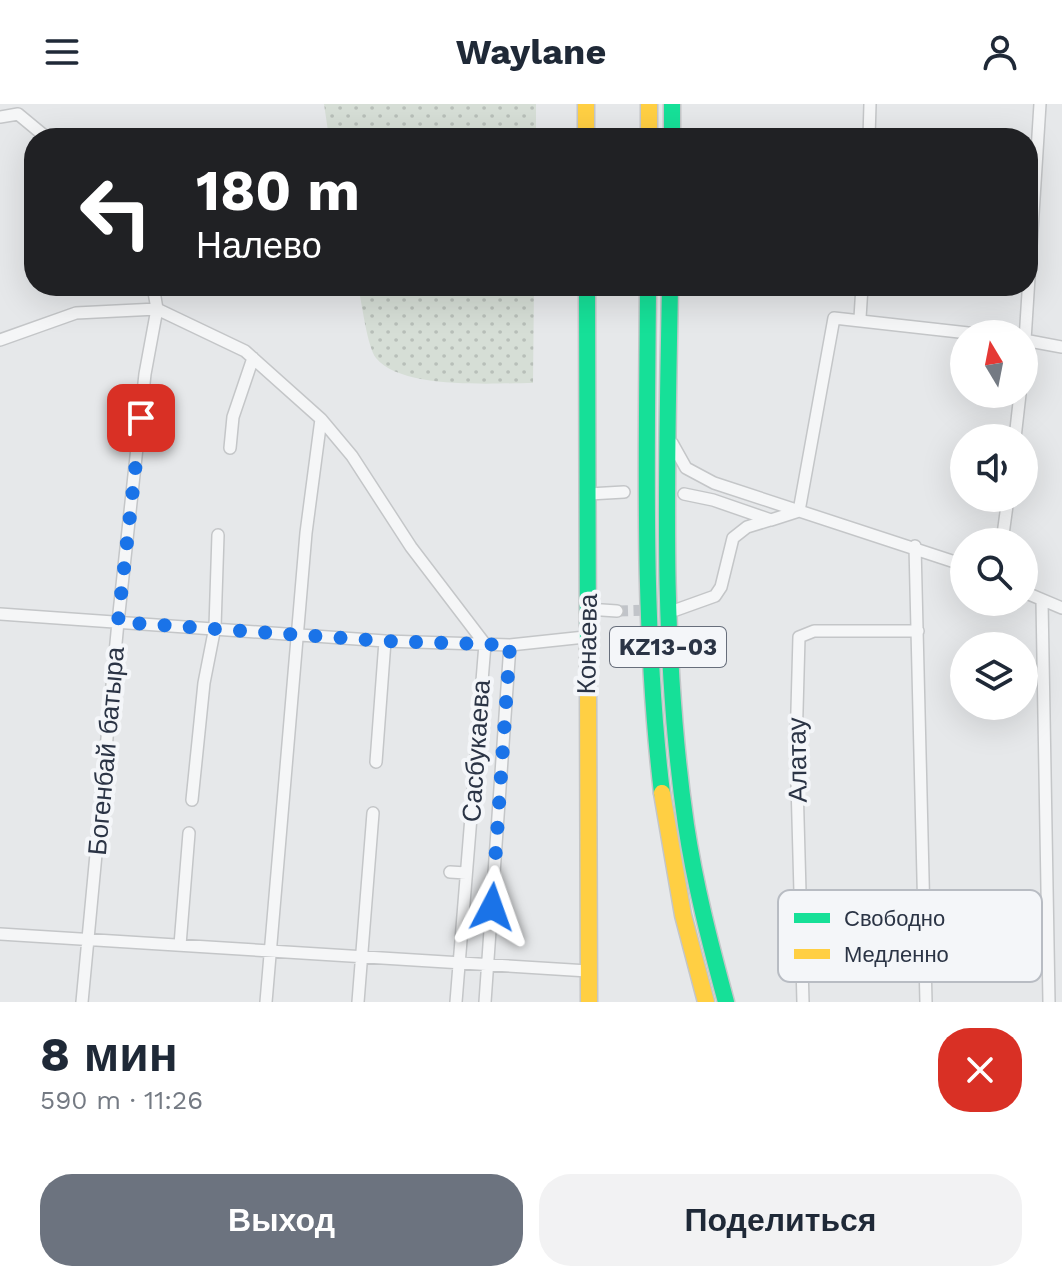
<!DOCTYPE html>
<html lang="ru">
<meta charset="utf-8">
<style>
:root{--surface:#fff;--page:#f2f2f3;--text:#1f2937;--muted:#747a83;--accent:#6c737f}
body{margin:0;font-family:"Work Sans",sans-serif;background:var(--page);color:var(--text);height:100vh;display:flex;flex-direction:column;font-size:30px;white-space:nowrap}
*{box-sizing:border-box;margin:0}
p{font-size:26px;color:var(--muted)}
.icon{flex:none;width:44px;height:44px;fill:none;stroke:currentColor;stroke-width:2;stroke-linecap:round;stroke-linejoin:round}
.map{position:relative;height:898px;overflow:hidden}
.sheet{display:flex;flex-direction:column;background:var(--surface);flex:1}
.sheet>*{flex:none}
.banner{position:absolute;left:24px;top:24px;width:1014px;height:168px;border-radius:32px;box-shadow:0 8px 32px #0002;background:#202124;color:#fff;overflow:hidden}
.needle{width:52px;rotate:350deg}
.controls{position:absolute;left:950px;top:216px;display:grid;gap:16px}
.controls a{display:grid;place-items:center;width:88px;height:88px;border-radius:50%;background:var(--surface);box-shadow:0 8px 32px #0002;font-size:40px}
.pin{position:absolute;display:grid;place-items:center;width:68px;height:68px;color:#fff;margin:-34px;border-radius:16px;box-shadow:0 4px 12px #0006}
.me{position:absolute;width:88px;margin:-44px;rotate:4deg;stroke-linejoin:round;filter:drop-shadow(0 0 6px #0008)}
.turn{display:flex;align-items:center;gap:28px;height:168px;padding:0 40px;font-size:36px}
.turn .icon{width:104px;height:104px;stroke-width:2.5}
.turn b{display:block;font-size:56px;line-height:68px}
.round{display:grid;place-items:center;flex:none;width:84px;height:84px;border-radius:32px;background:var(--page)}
.overview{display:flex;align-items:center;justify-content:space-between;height:136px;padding:0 40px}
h1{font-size:48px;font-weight:700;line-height:60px}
.cta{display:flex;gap:16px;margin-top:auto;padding:16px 40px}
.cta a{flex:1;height:92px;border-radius:32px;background:var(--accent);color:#fff;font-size:32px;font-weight:700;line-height:92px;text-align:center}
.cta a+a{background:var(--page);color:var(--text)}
header{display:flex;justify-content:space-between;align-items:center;height:104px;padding:0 40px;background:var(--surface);font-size:36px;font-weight:700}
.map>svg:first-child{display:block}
.green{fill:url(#green-dots)}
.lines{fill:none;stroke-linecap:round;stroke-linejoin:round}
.street-tunnel{stroke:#c1c4c9;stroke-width:11;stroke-dasharray:11 5.5;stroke-linecap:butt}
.street-casing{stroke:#c4c6c8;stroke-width:14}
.fast-casing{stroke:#c4c6c8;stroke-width:19}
.slow-casing{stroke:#c4c6c8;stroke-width:19}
.street{stroke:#f5f6f7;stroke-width:11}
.fast{stroke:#16e098;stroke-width:16}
.slow{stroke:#ffcf43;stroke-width:16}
.route{stroke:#1a73e8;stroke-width:14;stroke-dasharray:0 25.2}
.labels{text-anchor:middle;stroke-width:8;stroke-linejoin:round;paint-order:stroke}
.shield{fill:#f4f6f9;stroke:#676e7b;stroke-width:2}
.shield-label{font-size:24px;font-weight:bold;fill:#2b3445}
.street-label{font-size:26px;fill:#2b3445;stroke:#f4f6f9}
.key{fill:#f4f6f9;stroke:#b8bcc3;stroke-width:2}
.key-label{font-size:22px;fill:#2b3445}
</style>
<header><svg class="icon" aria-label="menu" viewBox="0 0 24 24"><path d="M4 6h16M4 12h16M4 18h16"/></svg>Waylane<svg class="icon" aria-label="person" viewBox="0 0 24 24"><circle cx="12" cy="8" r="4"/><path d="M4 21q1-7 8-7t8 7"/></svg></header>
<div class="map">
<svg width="1062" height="898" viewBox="0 0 1062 898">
<defs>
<pattern id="green-dots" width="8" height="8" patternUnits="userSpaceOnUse" patternTransform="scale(2)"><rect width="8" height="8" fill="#d6ded6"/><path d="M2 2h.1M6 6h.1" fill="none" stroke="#b8bfb9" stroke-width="1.8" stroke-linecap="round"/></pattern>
</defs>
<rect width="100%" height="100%" fill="#e6e8ea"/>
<path class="green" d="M324,0H536V34H329Z
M358,182H534L533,279C495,279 402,286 376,254C367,242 362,199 358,182Z"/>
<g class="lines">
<path class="street-tunnel" d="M617,507L652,506"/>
<g class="street-casing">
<path id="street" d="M0,13L18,10L47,34
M869,34L870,0
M860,214L862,182
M0,236L76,209L157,205L245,247L321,315L306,429L266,898
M1024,236L1062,243
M1024,252L1040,0
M321,315L352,352L411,443L485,540L456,898
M1015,334L1020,290
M672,339L686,364L714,379L964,461
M230,344L233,313L253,254
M589,390L624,388
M684,390L713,396L771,416L799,407L834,214L977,230
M1002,438L1008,394
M915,442L926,898
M1024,488L1062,504
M1042,497L1049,898
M587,505L617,507
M676,506L715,492L721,483L733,434L747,423L770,416
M0,510L385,537L510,541L585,533
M376,658L385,537
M192,696L204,579L215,523L218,431
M450,768L466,769
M0,830L588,867
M180,841L189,729
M82,898L118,518L145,270L157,205L153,182
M358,898L373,709
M485,898L510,541
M803,898L796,642L799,533L814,527H918"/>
</g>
<g class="fast-casing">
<path id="fast" d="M672,0V34
M587,182L588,577
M648,182C647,351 642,521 662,689
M670,182C667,361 660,543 686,721C695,781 710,839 726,898"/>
</g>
<g class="slow-casing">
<path id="slow" d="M586,0V34
M649,0V34
M588,577L589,898
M662,689L683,811L706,898"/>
</g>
<use href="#street" class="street"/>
<use href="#fast" class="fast"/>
<use href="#slow" class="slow"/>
</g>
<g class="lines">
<path class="route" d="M141,314L118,518L385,537L510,541L492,803"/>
</g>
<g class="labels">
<rect class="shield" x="610" y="523" width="116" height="40" rx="6"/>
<g class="shield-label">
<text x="668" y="551">KZ13-03</text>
</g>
<g class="street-label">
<text transform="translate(587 540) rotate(-89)" y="9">Конаева</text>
<text transform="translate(106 647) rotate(-85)" y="9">Богенбай батыра</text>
<text transform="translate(476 647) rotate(-86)" y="9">Сасбукаева</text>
<text transform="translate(797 656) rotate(-91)" y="9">Алатау</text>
</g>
</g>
<rect x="778" y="786" width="264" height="92" rx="12" class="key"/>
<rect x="794" y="809" width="36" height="10" fill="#16e098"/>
<rect x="794" y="845" width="36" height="10" fill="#ffcf43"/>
<g class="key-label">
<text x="844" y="822">Свободно</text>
<text x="844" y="858">Медленно</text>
</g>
</svg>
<div class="controls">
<a><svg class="needle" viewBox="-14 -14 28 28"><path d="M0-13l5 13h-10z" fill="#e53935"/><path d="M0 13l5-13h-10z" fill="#747a83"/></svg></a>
<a><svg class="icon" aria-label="sound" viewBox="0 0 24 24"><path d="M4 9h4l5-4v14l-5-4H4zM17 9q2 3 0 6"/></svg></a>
<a><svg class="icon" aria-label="search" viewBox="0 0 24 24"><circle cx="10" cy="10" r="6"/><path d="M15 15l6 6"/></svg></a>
<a><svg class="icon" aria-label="layers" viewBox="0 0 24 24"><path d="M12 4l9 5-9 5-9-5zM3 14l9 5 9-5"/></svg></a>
</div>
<div class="pin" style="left:141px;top:314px;background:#d93025"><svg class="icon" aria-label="arrive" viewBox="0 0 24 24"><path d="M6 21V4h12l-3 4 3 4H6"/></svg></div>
<svg class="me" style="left:492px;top:803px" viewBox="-20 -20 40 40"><path d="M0-17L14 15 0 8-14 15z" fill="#1a73e8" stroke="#fff" stroke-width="4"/></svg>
<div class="banner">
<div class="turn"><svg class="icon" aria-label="left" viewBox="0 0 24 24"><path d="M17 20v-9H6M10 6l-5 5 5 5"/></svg><div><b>180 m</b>Налево</div></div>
</div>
</div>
<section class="sheet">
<div class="overview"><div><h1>8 мин</h1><p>590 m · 11:26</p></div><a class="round" style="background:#d93025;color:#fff"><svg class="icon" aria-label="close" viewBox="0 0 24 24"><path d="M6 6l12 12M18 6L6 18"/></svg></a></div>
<div class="cta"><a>Выход</a><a>Поделиться</a></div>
</section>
